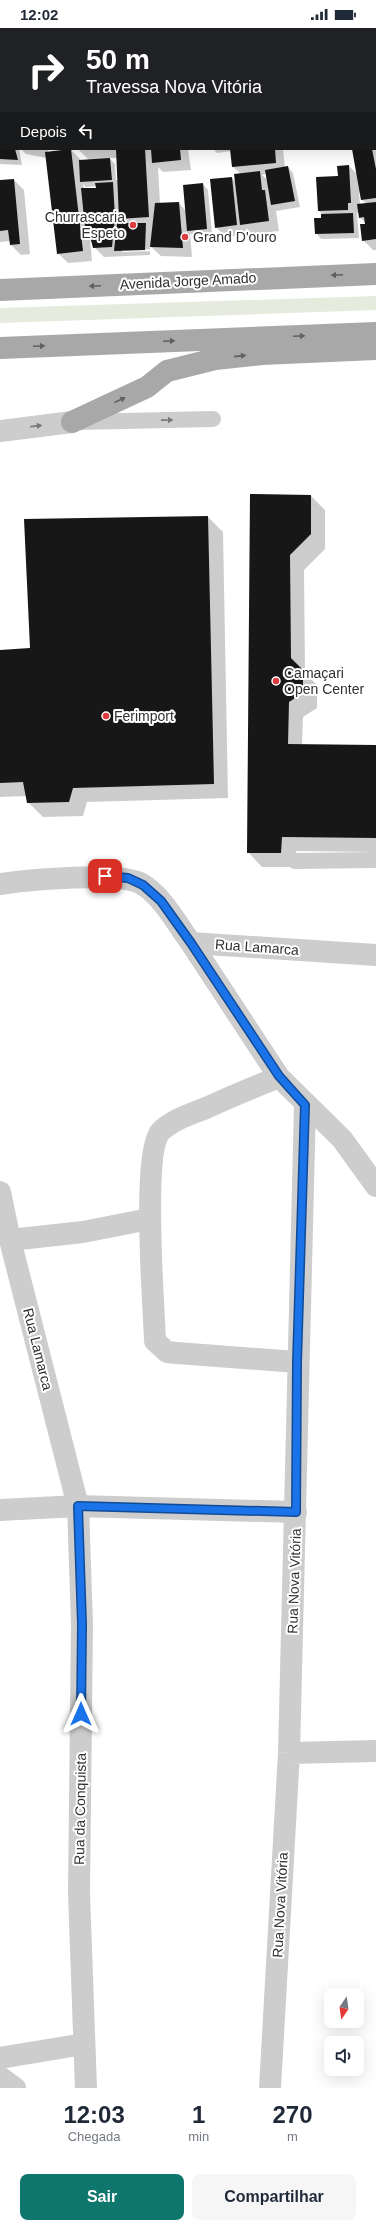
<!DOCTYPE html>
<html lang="pt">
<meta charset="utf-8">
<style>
:root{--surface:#fff;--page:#f6f6f7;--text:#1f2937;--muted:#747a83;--accent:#0f766e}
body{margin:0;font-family:Arial,sans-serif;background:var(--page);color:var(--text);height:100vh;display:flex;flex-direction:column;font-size:15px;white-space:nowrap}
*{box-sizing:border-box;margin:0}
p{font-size:13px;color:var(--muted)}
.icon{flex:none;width:22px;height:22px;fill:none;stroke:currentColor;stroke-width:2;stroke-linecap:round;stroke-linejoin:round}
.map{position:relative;height:2060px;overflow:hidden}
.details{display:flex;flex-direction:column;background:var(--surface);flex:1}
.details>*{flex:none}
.hud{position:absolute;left:0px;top:0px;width:376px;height:122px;box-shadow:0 4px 16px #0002;background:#202124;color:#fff;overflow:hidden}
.needle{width:26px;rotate:193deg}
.tools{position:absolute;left:324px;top:1960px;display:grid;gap:8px}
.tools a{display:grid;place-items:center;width:40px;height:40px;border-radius:8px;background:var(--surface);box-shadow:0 4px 16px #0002;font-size:20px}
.pin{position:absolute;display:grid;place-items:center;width:34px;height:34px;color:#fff;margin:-17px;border-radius:8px;box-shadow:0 2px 6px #0006}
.me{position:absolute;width:44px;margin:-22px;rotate:0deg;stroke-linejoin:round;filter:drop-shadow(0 0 3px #0008)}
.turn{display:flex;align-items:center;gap:14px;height:84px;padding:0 20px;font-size:18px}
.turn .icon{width:52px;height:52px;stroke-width:2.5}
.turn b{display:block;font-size:28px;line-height:34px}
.then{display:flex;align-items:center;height:38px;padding:0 20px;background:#0003;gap:8px;font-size:15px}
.eta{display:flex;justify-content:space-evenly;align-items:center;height:68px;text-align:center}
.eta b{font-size:24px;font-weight:700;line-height:28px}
.button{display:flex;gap:8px;margin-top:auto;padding:8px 20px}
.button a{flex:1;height:46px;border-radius:8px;background:var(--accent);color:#fff;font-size:16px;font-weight:700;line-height:46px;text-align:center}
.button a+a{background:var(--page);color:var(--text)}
.status{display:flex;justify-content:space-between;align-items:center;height:28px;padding:0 20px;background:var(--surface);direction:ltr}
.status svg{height:11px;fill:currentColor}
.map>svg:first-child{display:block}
.green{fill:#e5ecde}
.shadow{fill:#0003;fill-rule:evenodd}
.building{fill:#171717}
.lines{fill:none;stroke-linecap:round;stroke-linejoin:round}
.service{stroke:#cdcdcd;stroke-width:16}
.minor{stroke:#cdcdcd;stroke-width:22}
.tertiary{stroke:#cdcdcd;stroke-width:22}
.primary{stroke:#a8a8a8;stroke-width:22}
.oneway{fill:#606060}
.oneway2{fill:#777}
.route-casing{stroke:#114b97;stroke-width:10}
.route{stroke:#1a73e8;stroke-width:7}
.poi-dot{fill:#dc3c3f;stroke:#fff;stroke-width:1.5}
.labels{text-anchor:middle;stroke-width:4;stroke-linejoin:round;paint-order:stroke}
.poi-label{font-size:14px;fill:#303030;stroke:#fff;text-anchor:start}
.street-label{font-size:14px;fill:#303030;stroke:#fff}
</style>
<div class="status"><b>12:02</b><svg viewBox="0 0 49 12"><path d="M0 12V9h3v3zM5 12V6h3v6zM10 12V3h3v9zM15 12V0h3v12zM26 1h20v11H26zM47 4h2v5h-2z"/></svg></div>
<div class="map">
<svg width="376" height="2060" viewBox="0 0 376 2060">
<rect width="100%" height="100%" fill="#fff"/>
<path class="green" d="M376,268V282L0,295V280Z"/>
<path class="shadow" d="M25,0H160V1H28Z
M210,0H230V1H210Z
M295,0H320L321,1H295Z
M335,0H376V60L375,1Z
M0,21L1,121H19L22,137L0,136Z
M21,121H63L48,122V125L71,122L81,132H89L78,121H188L191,142L163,144L158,139L160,176L179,175L186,183L203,156L208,162L212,206L193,208L190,205L192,229L161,228L150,218V227L104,229L94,219L90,211L92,233L68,235L58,225L47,130L26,126ZM109,130H117L118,152H116L115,136ZM83,156L86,159L97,158V161H84ZM150,221V223L122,224V222Z
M213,121H283L285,140L288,139L293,145L300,179L276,183L279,203L251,206L246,200V207L226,209L216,199L232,150L236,155L241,146L233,139L232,123L217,125ZM266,146L268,152L262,147Z
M355,121H374L376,123V222H373L363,212L365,195L360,189L359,184L357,185L359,210L321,211L316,205L323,187L319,183L339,149L349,138L358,147ZM359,163L362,172L367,176L360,177Z
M14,152L24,162L30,226L21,227L11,217L10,213L0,214V153Z
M251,467L311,468L325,482V521L304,542L305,645L317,657V680L303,689L302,717L376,718V824L296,823L295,839H262L248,824Z
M208,489L223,504L228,770L87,774L83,788L43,789L28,774L27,768L0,769V623L31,621L25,492Z"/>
<path class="building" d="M0,121H15L18,132L0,131Z
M71,121L83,223L57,226L45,124Z
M116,121H145L149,189L119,191Z
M151,121H180L181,132L152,135Z
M230,121H275L276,135L232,139Z
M352,121H372L376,141V170L361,172Z
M110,130L112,152L80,154L79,132Z
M349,137L351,175H348V182L318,183L316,149L338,148L337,138Z
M288,138L295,173L271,177L265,142Z
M260,143L262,162H265L269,193L240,197L234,146Z
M232,149L237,197L215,200L210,151Z
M14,151L20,216L10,217L8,202L0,203V152Z
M113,154L115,190L112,219L93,220L90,208L86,209L81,160H96L95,155Z
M203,155L207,201L187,203L183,157Z
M179,174L183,220L150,219L155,175Z
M376,174V211L362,213L360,196H365L364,189L359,190L357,176Z
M353,185L354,205L315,206L314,190H321V186Z
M117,195H146L145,222L114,223Z
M250,466L311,467V506L290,527L291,630L303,642V665L289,674L288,716L376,717V810L282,809L281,825H247Z
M208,488L214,756L73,760L69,774L27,775L23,754L0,755V622L30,620L24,491Z"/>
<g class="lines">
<path class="service" d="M78,394L213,391
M295,833L376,832"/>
<path class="minor" d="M251,1L254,0
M0,4H1
M0,856C28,852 120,843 142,856C163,869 177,896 191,915L376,927
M191,915L279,1049L342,1111L376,1158
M279,1049C254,1059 230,1069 206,1080C191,1086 174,1091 162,1102C141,1120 154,1280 155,1313L167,1324L177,1325L297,1334
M0,1164L10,1212L78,1478L82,1596L79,1865L86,2060
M10,1212L83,1204L149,1191
M0,1482L78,1478L296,1484
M289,1725L376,1723
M0,2030L84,2016
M0,2049L15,2060
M270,2060L289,1725L305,1077"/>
<path class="tertiary" d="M0,403L72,394"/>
<path class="primary" d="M0,262L376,246
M0,320L376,305
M72,394L147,359L167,343L215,331L262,326L376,321"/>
</g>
<defs><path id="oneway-solid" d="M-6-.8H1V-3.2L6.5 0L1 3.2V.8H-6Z"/></defs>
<g class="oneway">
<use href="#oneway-solid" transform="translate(337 247) rotate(178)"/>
<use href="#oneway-solid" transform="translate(95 258) rotate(177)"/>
<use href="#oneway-solid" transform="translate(299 308) rotate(-2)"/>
<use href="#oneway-solid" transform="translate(169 313) rotate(-2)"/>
<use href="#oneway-solid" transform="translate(39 318) rotate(-2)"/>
<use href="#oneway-solid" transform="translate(240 328) rotate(-6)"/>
<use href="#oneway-solid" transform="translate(120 372) rotate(-25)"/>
</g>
<g class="oneway2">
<use href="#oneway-solid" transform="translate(167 392) rotate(-1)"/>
<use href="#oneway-solid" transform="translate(36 398) rotate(-7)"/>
</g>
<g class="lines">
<g class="route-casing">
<path id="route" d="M81,1686L82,1596L78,1478L296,1484L297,1334L305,1077L279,1048L191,915L161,873L143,857L128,850L105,848"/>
</g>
<use href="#route" class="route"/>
</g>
<g class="poi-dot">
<circle cx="133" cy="197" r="4"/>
<circle cx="185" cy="209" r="4"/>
<circle cx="276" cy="653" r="4"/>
<circle cx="106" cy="688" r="4"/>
</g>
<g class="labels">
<g class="poi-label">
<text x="125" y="194" text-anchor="end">Churrascaria<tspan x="125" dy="16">Espeto</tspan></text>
<text x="193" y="214">Grand D'ouro</text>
<text x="284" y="650">Camaçari<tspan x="284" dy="16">Open Center</tspan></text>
<text x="114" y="693">Ferimport</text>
</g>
<g class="street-label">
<text transform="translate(188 253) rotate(-3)" y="5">Avenida Jorge Amado</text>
<text transform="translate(257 919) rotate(4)" y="5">Rua Lamarca</text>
<text transform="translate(38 1321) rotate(76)" y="5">Rua Lamarca</text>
<text transform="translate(294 1553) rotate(-88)" y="5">Rua Nova Vitória</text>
<text transform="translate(80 1781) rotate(-89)" y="5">Rua da Conquista</text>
<text transform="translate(280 1877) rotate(-87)" y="5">Rua Nova Vitória</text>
</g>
</g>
</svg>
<div class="tools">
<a><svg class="needle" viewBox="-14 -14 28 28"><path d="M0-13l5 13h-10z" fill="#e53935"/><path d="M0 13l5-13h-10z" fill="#747a83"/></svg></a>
<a><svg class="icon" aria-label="sound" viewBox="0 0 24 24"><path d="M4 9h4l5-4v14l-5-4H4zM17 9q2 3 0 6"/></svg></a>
</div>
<div class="pin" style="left:105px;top:848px;background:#d93025"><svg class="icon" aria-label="arrive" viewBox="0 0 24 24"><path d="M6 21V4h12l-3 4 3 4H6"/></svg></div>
<svg class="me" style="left:81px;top:1686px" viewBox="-20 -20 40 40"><path d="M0-17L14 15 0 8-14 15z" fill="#1a73e8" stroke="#fff" stroke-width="4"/></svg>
<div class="hud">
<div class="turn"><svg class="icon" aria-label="right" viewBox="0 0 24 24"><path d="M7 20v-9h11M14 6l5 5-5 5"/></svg><div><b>50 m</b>Travessa Nova Vitória</div></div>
<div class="then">Depois<svg class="icon" aria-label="left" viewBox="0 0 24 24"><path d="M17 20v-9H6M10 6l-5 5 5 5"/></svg></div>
</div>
</div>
<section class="details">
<div class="eta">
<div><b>12:03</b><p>Chegada</p></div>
<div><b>1</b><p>min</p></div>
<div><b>270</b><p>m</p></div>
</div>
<div class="button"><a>Sair</a><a>Compartilhar</a></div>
</section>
